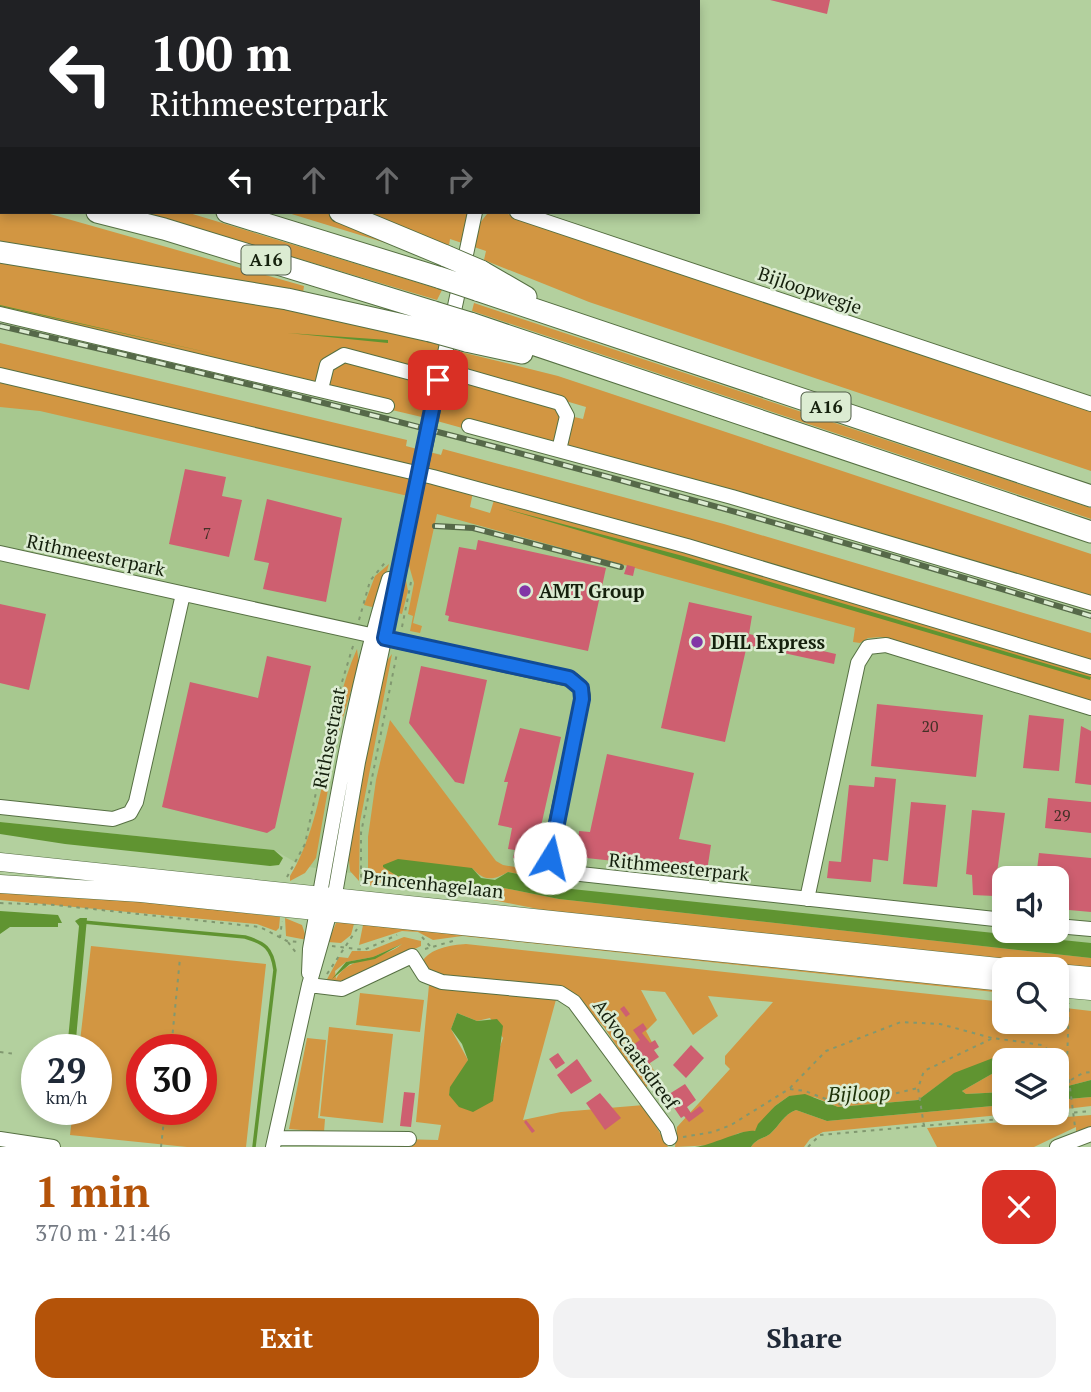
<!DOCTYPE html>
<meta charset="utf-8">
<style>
:root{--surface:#fff;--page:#f2f2f3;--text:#1f2937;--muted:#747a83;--accent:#b45309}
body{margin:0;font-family:"PT Serif",serif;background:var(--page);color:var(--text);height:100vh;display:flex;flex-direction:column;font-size:26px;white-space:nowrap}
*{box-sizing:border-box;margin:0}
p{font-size:23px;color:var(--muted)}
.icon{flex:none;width:38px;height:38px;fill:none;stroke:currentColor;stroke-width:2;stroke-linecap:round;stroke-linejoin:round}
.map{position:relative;height:1147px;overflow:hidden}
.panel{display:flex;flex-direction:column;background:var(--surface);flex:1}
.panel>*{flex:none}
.banner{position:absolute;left:0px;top:0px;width:700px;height:214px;box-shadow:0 4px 10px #0003;background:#202124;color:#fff;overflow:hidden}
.controls{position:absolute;left:992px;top:866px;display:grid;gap:14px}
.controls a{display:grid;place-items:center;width:77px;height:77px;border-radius:14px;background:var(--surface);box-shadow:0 4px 10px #0003;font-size:35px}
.speed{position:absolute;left:21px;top:1034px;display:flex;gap:14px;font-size:35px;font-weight:700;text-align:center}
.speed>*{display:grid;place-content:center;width:91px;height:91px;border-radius:50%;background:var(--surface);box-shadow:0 4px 10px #0003;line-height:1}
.speed small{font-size:18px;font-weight:400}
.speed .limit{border:10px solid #d22;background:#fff;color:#111}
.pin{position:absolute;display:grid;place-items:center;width:60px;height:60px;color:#fff;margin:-30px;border-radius:14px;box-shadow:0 4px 10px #0006}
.me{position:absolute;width:77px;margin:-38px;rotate:9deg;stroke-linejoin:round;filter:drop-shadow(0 0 5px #0008)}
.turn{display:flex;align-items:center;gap:24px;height:147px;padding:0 35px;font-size:32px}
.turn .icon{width:91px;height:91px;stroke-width:2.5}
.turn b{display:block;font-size:49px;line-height:60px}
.lanes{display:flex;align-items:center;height:66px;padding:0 35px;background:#0003;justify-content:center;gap:35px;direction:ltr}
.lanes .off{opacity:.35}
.round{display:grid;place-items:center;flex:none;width:74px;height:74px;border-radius:21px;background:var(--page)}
.overview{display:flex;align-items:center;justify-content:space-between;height:119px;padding:0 35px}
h1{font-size:42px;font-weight:800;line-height:52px;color:var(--accent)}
.primary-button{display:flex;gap:14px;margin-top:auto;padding:14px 35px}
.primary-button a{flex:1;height:80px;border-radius:21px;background:var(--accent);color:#fff;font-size:28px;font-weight:800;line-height:80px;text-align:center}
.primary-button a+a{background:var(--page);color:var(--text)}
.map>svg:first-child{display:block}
.built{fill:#a7c88f;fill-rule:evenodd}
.green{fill:#d29642;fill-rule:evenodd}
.water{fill:#609431}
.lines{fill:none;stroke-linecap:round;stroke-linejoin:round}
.stream{stroke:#609431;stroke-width:3.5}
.building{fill:#ce5f70}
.minor-casing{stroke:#567043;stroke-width:16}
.major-casing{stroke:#567043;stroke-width:19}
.highway-casing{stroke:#567043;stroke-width:23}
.path{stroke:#819870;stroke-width:2;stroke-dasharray:3.5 5;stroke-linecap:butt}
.minor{stroke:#fff;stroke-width:14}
.major{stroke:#fff;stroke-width:18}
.highway{stroke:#fff;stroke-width:21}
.rail-casing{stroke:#566949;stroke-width:6}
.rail{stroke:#dcecd2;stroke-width:3.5;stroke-dasharray:10;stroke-linecap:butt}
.highway-bridge-casing{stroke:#567043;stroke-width:23;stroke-linecap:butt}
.highway-bridge{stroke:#fff;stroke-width:21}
.route-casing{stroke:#114b97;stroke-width:18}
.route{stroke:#1a73e8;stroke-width:12}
.poi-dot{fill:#8235a6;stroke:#dcecd2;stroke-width:2.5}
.labels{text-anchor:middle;stroke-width:5;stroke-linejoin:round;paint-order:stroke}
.number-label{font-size:16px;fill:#433026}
.shield{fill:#dcecd2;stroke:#515d48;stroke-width:2}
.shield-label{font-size:18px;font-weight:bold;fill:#15200d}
.street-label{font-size:19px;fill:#15200d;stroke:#dcecd2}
.poi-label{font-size:19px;font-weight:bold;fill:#15200d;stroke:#dcecd2;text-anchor:start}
.water-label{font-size:21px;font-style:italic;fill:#1c3108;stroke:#dcecd2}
</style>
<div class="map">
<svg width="1091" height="1147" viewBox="0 0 1091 1147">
<rect width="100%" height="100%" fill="#b3d09e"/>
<path class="built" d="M0,378L440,454L467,508L1091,671V967L510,896L302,866L274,850L0,822ZM1004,878H1057V931H1004Z"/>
<path class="green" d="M0,201L2,212H43L304,286L303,293L0,242Z
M142,212H186L442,290L437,300Z
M285,212H330L435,258Z
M365,212H469L462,243L450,239L449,246Z
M502,212L1091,410V471L589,302L484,260L486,251L474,247L480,223L487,214Z
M0,258L254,299L440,345L433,373L344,354L319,384L0,312Z
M474,303L1091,508V519L472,311Z
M0,343L407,440L406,446L417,449L414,467L0,373Z
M453,350L558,376L1091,554V601L567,449L570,416L583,419L586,407L450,367Z
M338,360L429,381L431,386L426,418L260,379L328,389L326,380Z
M0,377L413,478L408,496L40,411L0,407Z
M448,377L561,408L557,444L611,469L437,421Z
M443,449L724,524L1091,633V664L429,474V452L441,455Z
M422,481L473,492L470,507L490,513L495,497L1091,669V702L881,637L868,638L860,643L853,642L855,628L437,514L413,623L422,626L420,633L410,631L413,616L408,614L414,583L408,562Z
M389,564L376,608L364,605L375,576Z
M404,569L408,591L402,614L394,612Z
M357,649L359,664L337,738L316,858L305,873L290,881V876C330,810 325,719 357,649Z
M392,654L360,822L359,881L350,871L348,849L383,666Z
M390,720L496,861L503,865L539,871L540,878L508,872C492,881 484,881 472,868H386L397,876L504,888L559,899L1091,958V973L553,912L488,899L368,885V837L376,780Z
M0,892L136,901L280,917L279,928L276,931L257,924L0,900Z
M285,918L302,925L307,940L286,936Z
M344,920H355L351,935L341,943L328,942L336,923Z
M364,920L1004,987V993L462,936L433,940L418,932L402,931L359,945Z
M404,937L421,941V946L344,982L325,983L339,957L348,958L352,951H369ZM402,944C382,961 349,955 336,979L335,971L346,962L373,957Z
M466,944L1004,1002V1022H1057V1007L1091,1011V1080L1064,1087L1058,1085L1057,1060H1035L1006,1053L941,1083L918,1100L838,1107L814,1097L789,1096L775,1106L755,1131L739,1133L713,1145L675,1147L677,1127L730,1069L725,1064V1056L773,1002L708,996L718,1016L693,1035L665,992L641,990L657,1020L646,1031L655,1048L645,1055L656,1074L645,1089L604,1027L572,995L428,974L422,962C430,948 451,945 466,944Z
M91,946L266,964L246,1147H187L70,1135L73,1110H96V1050H79ZM142,1050H201V1110H142Z
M429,985L557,996L523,1120L561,1112L644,1105L668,1147H398L399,1139L438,1140L441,1125L416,1122ZM457,1013L477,1021L490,1018L503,1038L495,1061L494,1095H449C451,1081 464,1073 468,1060L451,1029Z
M360,993L424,1000L420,1032L356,1025Z
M329,1027L393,1034L383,1123L320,1116Z
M307,1038L326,1040L318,1118L325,1119L324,1132L289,1129Z
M1004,1067V1092L966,1094L962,1091Z
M1091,1097V1106L1057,1110V1100Z
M1004,1105V1113H1021L823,1132L810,1139L804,1147H751C757,1138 763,1139 770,1134C780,1125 783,1115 796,1110L827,1121Z
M1091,1115V1128L1076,1131V1127L1034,1147H937L927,1128Z"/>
<path class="water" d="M0,305L224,356L0,306Z
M288,333L388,340V343Z
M499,507L683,556L1091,677L1090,680Z
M0,822L274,850L283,858L279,865L270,866L65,844L0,834Z
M398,859L472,868L481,878L495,880L508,872L547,880L562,888L1091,943V958L559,899L504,888L397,876L383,867V865Z
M0,911L58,915L62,923H58V927H10L0,934Z
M80,918H87L75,1050H67L79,926L75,921Z
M402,944L375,959L350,964L332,979L346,962L373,957Z
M457,1013L477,1021L497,1019L503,1026L493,1101L473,1112L459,1107L449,1095L450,1087L468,1060L462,1044L451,1029Z
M1006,1053L1035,1060H1004V1067L962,1091L966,1094L1004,1092V1105L827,1121L796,1110C783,1115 780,1125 770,1134C763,1139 757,1138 751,1147H695C713,1145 744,1128 755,1131L758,1124L775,1106L789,1096L805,1094L838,1107L918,1100L954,1073Z
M1091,1080V1097L1057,1100V1084L1064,1087Z"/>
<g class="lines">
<path class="stream" d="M83,922L245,937C265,943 272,948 275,970L254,1147"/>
</g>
<path class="building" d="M770,0H830L827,14Z
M185,469L226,477L222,496L242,500L229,557L169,544Z
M267,499L342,518L326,602L263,589L269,563L254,560Z
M478,540L606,568L588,651L448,621L449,616L445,615L459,547L476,550Z
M627,565L635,567L633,576L624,574Z
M689,602L752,616L749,634L836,654L834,664L747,645L725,742L661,728Z
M0,604L46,614L29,690L0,683Z
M267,656L311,666L275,828L267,833L162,807L190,682L258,698Z
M421,666L487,680L464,784L455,782L409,723Z
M877,704L983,715L976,777L871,766Z
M1029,715L1064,719L1059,771L1023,768Z
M1081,726L1091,731V785L1075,783Z
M520,728L561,737L533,862L513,858L515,850L508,849L512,828L498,825L508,782H504Z
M607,754L694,773L679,839L711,845L707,871L577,857L579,831L590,832Z
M875,777L896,779L888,861L873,859L871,882L827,878L829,861L841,862L849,785L874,787Z
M1048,798L1091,802V833L1045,828Z
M911,802L946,805L937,887L903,884Z
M972,810L1005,813L994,896L973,895L972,875L966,874Z
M1039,853L1091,858V912L1058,909L1057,878H1036Z
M624,1006L630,1014L626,1017L620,1009Z
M643,1023L647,1029L642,1033L650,1043L655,1040L659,1047L654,1050L659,1057L647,1065L633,1045L640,1040L633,1030Z
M691,1045L704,1058L686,1078L673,1065Z
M558,1053L565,1063L556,1069L549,1059Z
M577,1059L592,1081L571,1094L557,1075Z
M685,1084L696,1100L687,1107L691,1113L700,1106L704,1111L689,1122L684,1116L681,1118L666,1096Z
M404,1092L415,1093L411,1127L400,1126Z
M600,1093L621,1118L605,1130L586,1103Z
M526,1120L535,1131L532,1133L524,1122Z"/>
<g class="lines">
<g class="minor-casing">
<path id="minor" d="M519,2V0
M0,29H2
M517,212L1091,404
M0,314L387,406
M441,369L560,403L567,416L559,450
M0,375L433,477L687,546L1091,667
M321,389L327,365L344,355L438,380
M469,426L732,497L1091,603
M0,553L573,680L581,688L583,696L550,852L555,866L562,872L1004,920
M0,807L113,819L130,813L136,802L183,594
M807,899L858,663L868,647L886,645L1091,708
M1057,926L1091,929
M309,973L310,949C333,825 351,700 389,579
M309,985L342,989L412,956L424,975L442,982L560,993L574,1002L667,1128L670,1138
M275,1138L409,1139
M0,1139L53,1147
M273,1147L309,985L335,894L358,762L475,212
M1057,1147L1091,1134"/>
</g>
<g class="major-casing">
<path id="major" d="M0,862L1028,970
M0,884L141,893L1004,982
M1057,973L1091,976
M1057,988L1091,991"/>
</g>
<g class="highway-casing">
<path id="highway" d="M0,84L2,85
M0,151L2,152
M0,187L2,188
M97,212L164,229L434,312
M227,212L441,278
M340,212L446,256
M0,252L287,299L430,331
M481,271L526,297
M477,290L1091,496
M470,323L1091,532
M466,341L522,353"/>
</g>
<path class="path" d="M359,620L370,581L387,560
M402,627L411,582
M287,877L305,844L334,708L353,646
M361,886V833L397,653
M0,903L55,905L260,927L287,941L299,942
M422,937L430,946
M280,938L282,921
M288,942L297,954
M332,946L364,950L397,935
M425,949L453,941
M327,974L357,929
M171,1050L180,958
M0,1052L15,1054
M1067,1063L1069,1003
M1071,1080L1083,1073L1091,1072
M790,1088L826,1051L901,1022L940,1024L992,1038
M924,1126L918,1088L924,1071L993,1038L1042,1045L1067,1064L1075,1127
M683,1137L713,1132L731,1125L789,1089L805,1091L844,1106L918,1088
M161,1147L165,1110
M808,1147L820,1135L1091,1111"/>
<use href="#minor" class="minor"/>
<use href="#major" class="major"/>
<use href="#highway" class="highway"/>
<g class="rail-casing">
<path id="rail" d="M0,326C368,409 731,506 1091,616
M435,526L473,528L621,567"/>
</g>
<use href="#rail" class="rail"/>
<g class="highway-bridge-casing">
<path id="highway-bridge" d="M446,256L481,271
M441,278L477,290
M434,312L470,323
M430,331L466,341"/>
</g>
<use href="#highway-bridge" class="highway-bridge"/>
</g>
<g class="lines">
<g class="route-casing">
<path id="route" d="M438,380L385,638L569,678L581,688L582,699L550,858"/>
</g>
<use href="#route" class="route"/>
</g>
<g class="poi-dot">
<circle cx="525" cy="591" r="7"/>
<circle cx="697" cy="642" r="7"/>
</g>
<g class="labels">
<g class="number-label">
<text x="207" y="539">7</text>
<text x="930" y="732">20</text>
<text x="1062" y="821">29</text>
</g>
<g class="shield">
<rect x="241.5" y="245.5" width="49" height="29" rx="5"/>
<rect x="801.5" y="392.5" width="49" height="29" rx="5"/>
</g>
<g class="shield-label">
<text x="266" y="266">A16</text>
<text x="826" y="413">A16</text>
</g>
<g class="street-label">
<text transform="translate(810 290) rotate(19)" y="7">Bijloopwegje</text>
<text transform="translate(96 555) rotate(12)" y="7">Rithmeesterpark</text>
<text transform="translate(329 738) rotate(-79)" y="7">Rithsestraat</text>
<text transform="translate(679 867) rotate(6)" y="7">Rithmeesterpark</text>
<text transform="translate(433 884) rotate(6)" y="7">Princenhagelaan</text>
<text transform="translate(636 1054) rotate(54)" y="7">Advocaatsdreef</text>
</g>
<g class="poi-label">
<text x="539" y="598">AMT Group</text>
<text x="711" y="649">DHL Express</text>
</g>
<g class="water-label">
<text transform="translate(859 1094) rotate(-2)" y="7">Bijloop</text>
</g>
</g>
</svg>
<div class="controls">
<a><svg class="icon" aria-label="sound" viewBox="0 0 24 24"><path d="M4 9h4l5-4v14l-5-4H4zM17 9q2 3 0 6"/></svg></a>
<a><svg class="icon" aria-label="search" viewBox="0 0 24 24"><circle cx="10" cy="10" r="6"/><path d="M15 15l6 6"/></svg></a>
<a><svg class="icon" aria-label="layers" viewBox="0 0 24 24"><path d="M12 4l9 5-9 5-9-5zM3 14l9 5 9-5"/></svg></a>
</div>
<div class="speed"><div>29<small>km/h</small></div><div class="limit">30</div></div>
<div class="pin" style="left:438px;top:380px;background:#d93025"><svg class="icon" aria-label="arrive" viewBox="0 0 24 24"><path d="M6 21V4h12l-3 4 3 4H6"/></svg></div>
<svg class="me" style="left:550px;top:858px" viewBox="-20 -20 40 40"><circle r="19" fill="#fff"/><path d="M0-13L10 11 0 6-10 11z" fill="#1a73e8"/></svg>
<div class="banner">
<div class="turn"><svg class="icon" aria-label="left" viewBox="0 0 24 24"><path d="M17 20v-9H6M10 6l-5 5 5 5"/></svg><div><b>100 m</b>Rithmeesterpark</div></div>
<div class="lanes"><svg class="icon" aria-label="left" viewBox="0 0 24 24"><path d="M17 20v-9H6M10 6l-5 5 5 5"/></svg><svg class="icon off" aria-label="ahead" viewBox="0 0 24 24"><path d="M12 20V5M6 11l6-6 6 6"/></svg><svg class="icon off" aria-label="ahead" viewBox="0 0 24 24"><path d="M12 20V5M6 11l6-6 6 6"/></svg><svg class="icon off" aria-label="right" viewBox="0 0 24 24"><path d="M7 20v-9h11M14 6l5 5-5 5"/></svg></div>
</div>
</div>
<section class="panel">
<div class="overview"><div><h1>1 min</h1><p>370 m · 21:46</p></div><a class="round" style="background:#d93025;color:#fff"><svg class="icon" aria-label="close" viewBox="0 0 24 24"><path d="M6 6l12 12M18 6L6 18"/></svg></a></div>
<div class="primary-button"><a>Exit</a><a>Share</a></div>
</section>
